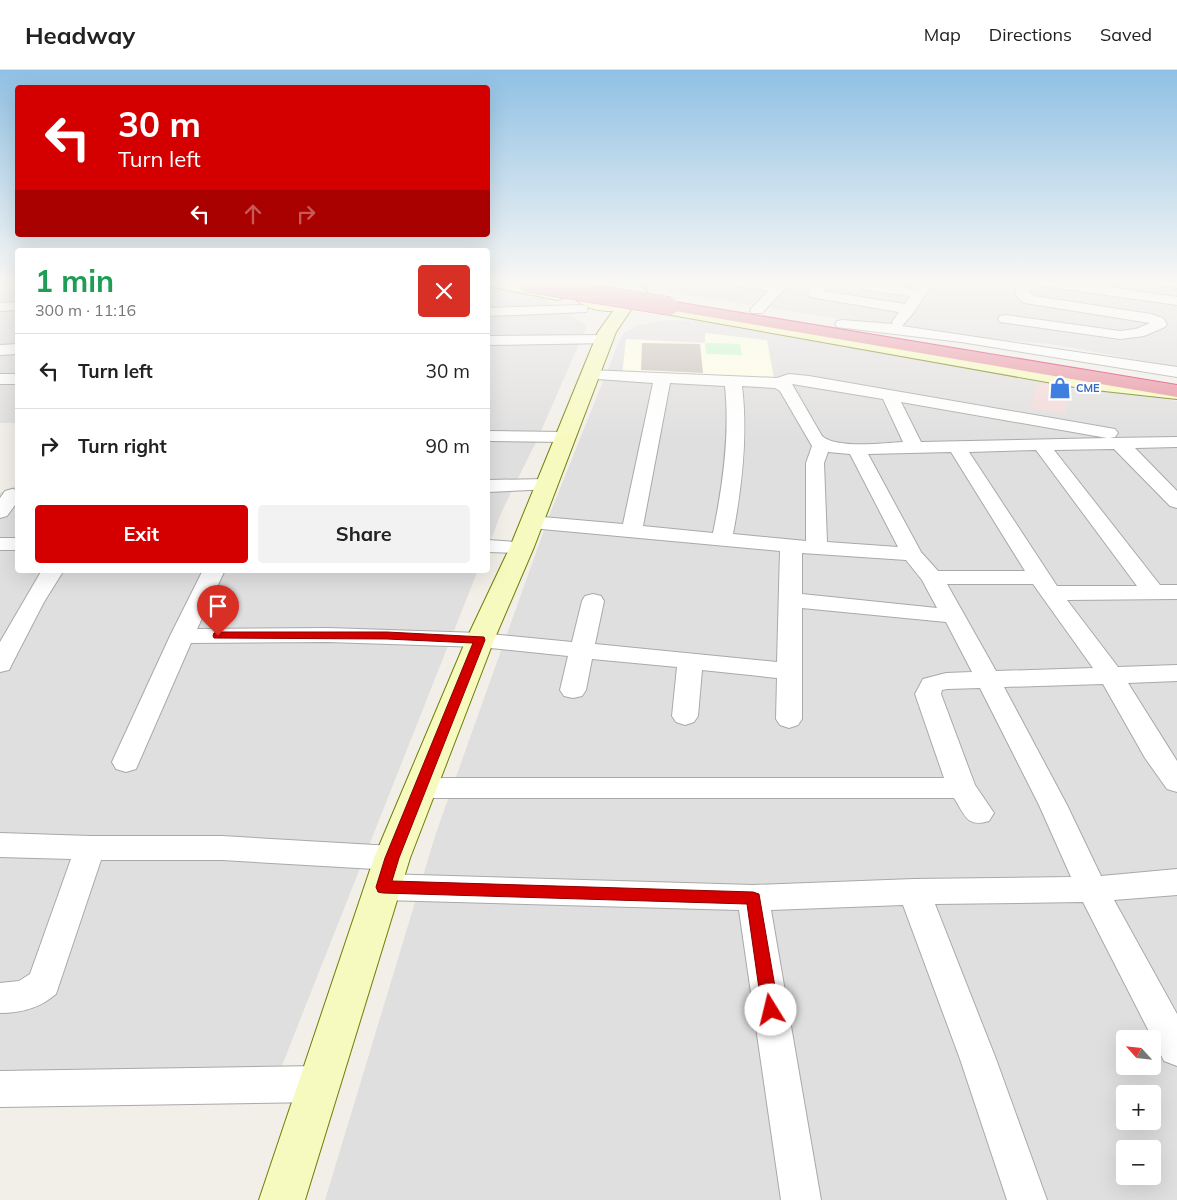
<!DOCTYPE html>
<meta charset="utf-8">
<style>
:root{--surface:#fff;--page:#f2f2f2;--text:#222;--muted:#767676;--line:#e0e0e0;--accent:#d40000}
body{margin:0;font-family:Mulish,sans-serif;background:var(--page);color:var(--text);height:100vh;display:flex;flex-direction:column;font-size:19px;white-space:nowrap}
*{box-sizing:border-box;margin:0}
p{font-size:16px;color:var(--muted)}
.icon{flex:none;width:28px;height:28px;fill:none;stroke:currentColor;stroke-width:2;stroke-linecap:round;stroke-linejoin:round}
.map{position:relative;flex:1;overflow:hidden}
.panel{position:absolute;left:15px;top:178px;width:475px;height:325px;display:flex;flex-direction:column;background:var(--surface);border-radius:5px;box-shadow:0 5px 20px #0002}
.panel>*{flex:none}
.banner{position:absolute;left:15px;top:15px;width:475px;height:152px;border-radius:5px;box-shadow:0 5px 20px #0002;background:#d40000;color:#fff;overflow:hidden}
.needle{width:32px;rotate:297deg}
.buttons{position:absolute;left:1116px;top:960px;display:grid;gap:10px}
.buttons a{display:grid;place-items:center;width:45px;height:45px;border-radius:5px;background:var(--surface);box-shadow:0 5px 20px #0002;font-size:25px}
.pin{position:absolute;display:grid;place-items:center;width:42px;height:42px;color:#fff;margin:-51px -21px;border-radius:50% 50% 50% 0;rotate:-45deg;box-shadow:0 0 5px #0007}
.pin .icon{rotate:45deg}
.me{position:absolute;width:55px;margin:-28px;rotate:351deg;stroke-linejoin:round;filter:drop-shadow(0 0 4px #0008)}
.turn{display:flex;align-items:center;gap:18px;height:105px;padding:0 20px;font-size:22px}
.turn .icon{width:65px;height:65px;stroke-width:2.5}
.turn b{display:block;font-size:35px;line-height:42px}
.lanes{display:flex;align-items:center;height:48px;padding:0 20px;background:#0003;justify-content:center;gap:25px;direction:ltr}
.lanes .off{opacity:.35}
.round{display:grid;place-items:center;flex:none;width:52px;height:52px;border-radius:5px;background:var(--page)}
.headline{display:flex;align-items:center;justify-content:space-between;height:85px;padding:0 20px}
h1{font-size:30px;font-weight:700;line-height:38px;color:#1e9e55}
.action{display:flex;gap:10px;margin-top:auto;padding:10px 20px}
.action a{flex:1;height:58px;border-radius:5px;background:var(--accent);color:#fff;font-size:20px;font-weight:700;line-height:58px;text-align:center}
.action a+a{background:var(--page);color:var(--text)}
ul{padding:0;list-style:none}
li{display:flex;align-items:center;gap:15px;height:75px;padding:0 20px;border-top:1px solid var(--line)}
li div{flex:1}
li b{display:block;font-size:19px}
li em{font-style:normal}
header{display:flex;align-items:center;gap:30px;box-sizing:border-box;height:70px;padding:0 25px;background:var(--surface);border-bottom:1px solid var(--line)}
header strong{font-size:24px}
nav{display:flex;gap:28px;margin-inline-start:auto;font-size:18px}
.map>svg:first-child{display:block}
.residential{fill:#e0dfdf;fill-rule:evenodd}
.commercial{fill:#f2dad9}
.education{fill:#ffffe5}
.park{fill:#c8facc}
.building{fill:#c7bfb8}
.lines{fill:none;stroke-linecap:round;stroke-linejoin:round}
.street-casing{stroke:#a9a9a9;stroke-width:2}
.secondary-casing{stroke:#707d05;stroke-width:2}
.highway-casing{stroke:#dc2a67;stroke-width:2}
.street{fill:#fff;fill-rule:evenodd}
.secondary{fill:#f7fabf;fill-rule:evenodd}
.highway{fill:#e892a2;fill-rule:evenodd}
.highway-bridge-casing{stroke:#dc2a67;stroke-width:19;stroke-linecap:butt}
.highway-bridge{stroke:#e892a2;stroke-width:18}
.route{fill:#d40000;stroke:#8a0000}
.labels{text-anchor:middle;stroke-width:4;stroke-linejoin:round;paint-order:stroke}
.far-shop-label{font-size:11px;font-weight:bold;fill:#366cbe;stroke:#fff;text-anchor:start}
</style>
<header>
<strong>Headway</strong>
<nav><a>Map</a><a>Directions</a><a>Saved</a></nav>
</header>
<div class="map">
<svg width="1177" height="1130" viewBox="0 0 1177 1130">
<rect width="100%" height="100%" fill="#f2efe9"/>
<path class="residential" d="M0,212H17V353H0Z
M603,212H1177V297L1050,274L929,263Z
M488,214L538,225L587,256L537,370L502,441L488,477Z
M669,250L694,251L758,260L1177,331V1130H325L436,763L549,446L620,269L624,263L636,256ZM1125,969H1152V996H1125ZM1125,1024H1152V1051H1125ZM1125,1079H1152V1106H1125Z
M17,415L18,500H478L281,998L0,1017V423Z"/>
<path class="commercial" d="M1038,311L1072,317L1065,344L1030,338Z"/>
<path class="education" d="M705,263L767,270L774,309L622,306L626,269L705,273Z"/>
<path class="park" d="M705,273L740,274L742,285L706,284Z"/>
<path class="building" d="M642,273L700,274L703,303L641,300Z"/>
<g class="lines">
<g class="street-casing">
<path id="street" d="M734,212L775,214L777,212H791L762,243H752L750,240L768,221L735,215Z
M815,212H828L823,221L905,234L910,226L867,220L860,216L862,213L870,212L916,219L920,212H933L914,242L902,256L1177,297V307L961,272L837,257L835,254L837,251L842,250L893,254L892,252L899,242L810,227L808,224Z
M1018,212H1032L1029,222L1034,226L1151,244L1163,248L1167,254L1165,257L1144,266L1120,269L1000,252L998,249L1000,246L1005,245L1120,261L1136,259L1150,253L1025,233L1019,229L1015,222Z
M1037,212H1075L1177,227V235L1043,216Z
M1157,212H1177V218L1158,215Z
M18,232V240L0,241V233Z
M581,235L586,236L588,239L586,242L488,246V238Z
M605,265L610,267L613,270L610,273L488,275V266Z
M18,274V284L0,285V275Z
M590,300L777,308L789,304L809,306L1115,359L1118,363L1115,367L1110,368L1177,367V377L1135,378L1177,421V438L1170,436L1114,379L1054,380L1160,515H1177V529L1067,530L1118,597L1177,595V611L1128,613L1177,691V722L1167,719L1145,688L1103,614L1004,617L1067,735L1101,806L1177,799V825L1114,830L1177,944V996L1164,991L1083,832L935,834L996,989L1047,1130H1007L960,989L903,835L771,840L821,1130H781L739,840L383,830L372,826L367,817L372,808L383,804L753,815L914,809L1071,807L1039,735L980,618L947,619L942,620L941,624L975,715L994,743L989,751C967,758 965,745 954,728H422L412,725L408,718L412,711L422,708H944L915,624L923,609L946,603L972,602L946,552L802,538V649L798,655L789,658L780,655L776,649L777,608L702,600L698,646L694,652L685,655L676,652L672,646L677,597L592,589L586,620L582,626L573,628L564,626L560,620L568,586L480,577L328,572L191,573L136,699L126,702L116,699L112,692L170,566L203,500H225L197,559L328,558L480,563L572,572L582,531L585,526L593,524L601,526L604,531L595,574L777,592L780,481L531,458L524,456L521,452L524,448L531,446L623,454L653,313L584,308L582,305L584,302ZM670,313L725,316C730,364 723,415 713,463L643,456ZM792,314L883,329L903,372C884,373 836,379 822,366ZM742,316L775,318L780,321L812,376L806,393V471L733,464C742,416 748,365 742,316ZM901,332L1107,368L921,372ZM1036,380L1137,516H1057L969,382ZM828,382L850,384L898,477L827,472L824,393ZM951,382L1025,501H938L921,482L868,384ZM802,483L906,490L922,510L937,538L802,524ZM947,514H1033L1093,598L996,601Z
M0,304H18V314H0Z
M488,361L565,362L571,363L574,367L571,371L565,372L488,371Z
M546,409L553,411L556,415L553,419L488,422V410Z
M12,419L18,420V431L7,446L0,448V428L5,421Z
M0,468H18V480H0Z
M488,470L529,473L533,477L529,481L522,483L488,482Z
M42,500H64L44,532L12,594L9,600L0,602V572Z
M0,763L90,766H222L392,776L403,780L407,788L403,796L392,800L222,790H101L56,924C40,938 21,943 0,943V913L19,911L30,904L71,789L0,787Z
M318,996L331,1001L337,1014L331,1027L318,1032L0,1037V1001Z"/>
</g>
<g class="secondary-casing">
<path id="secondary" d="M488,212H516L563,222L565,225L563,228L557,230L488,216Z
M595,212C610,212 644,207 649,227L645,231L1086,307L1177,317V329L1086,319L632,238L616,262L534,477L494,570L410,788L305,1130H259L374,788L466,570L510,477L598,262L613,241C599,241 583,239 574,227L577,219ZM612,220L628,222L633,226C621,234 602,234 590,226L598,221Z"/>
</g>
<g class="highway-casing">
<path id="highway" d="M669,231L1177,315V327L663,239L661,236L663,233Z"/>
</g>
<use href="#street" class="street"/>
<use href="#secondary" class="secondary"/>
<use href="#highway" class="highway"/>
<g class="highway-bridge-casing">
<path id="highway-bridge" d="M528,213L669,236"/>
</g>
<use href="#highway-bridge" class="highway-bridge"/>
</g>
<linearGradient id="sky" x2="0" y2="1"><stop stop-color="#8fc0e4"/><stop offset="0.57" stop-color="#f9f8f5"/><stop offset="1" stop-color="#f9f8f5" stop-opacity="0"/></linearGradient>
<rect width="1177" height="371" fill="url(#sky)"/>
<path class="route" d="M218,562H387L484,567L485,570L399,788L392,811L753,822L759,824L779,940L777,946L771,948L765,946L762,940L747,834L383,823L378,822L376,817L385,788L473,573L387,569L214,568L213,566L214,563Z"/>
<defs>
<g id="shop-bare" transform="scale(1.725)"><path d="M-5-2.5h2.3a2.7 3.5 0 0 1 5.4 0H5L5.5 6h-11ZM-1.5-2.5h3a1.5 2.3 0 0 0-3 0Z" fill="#3f7fe0" stroke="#fff" stroke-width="2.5" paint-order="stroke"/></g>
</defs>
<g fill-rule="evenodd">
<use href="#shop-bare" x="1060" y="318"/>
</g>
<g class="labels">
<g class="far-shop-label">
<text x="1076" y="322">CME</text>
</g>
</g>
</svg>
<div class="buttons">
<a><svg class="needle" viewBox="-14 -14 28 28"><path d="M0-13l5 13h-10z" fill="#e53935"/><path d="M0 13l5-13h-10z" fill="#767676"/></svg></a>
<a>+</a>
<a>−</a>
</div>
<div class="pin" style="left:218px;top:566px;background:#d93025"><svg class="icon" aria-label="arrive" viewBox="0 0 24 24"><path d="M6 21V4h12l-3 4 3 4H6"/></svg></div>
<svg class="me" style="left:771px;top:940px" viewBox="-20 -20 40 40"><circle r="19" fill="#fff"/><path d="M0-13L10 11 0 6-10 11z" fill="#d40000"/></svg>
<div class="banner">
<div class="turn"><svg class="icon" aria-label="left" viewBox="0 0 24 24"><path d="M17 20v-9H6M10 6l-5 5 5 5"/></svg><div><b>30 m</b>Turn left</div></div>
<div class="lanes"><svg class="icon" aria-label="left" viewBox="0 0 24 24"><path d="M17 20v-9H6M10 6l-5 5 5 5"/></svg><svg class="icon off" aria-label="ahead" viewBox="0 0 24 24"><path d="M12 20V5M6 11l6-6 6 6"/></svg><svg class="icon off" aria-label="right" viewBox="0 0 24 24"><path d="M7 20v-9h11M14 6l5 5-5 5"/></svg></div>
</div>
<section class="panel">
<div class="headline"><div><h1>1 min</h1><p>300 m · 11:16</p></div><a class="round" style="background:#d93025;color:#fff"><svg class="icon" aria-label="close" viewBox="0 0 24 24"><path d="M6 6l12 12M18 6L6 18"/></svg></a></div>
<ul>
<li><svg class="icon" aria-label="left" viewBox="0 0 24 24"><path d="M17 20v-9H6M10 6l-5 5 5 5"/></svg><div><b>Turn left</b></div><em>30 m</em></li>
<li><svg class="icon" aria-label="right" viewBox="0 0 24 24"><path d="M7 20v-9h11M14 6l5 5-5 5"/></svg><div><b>Turn right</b></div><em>90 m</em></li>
</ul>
<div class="action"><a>Exit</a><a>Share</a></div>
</section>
</div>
